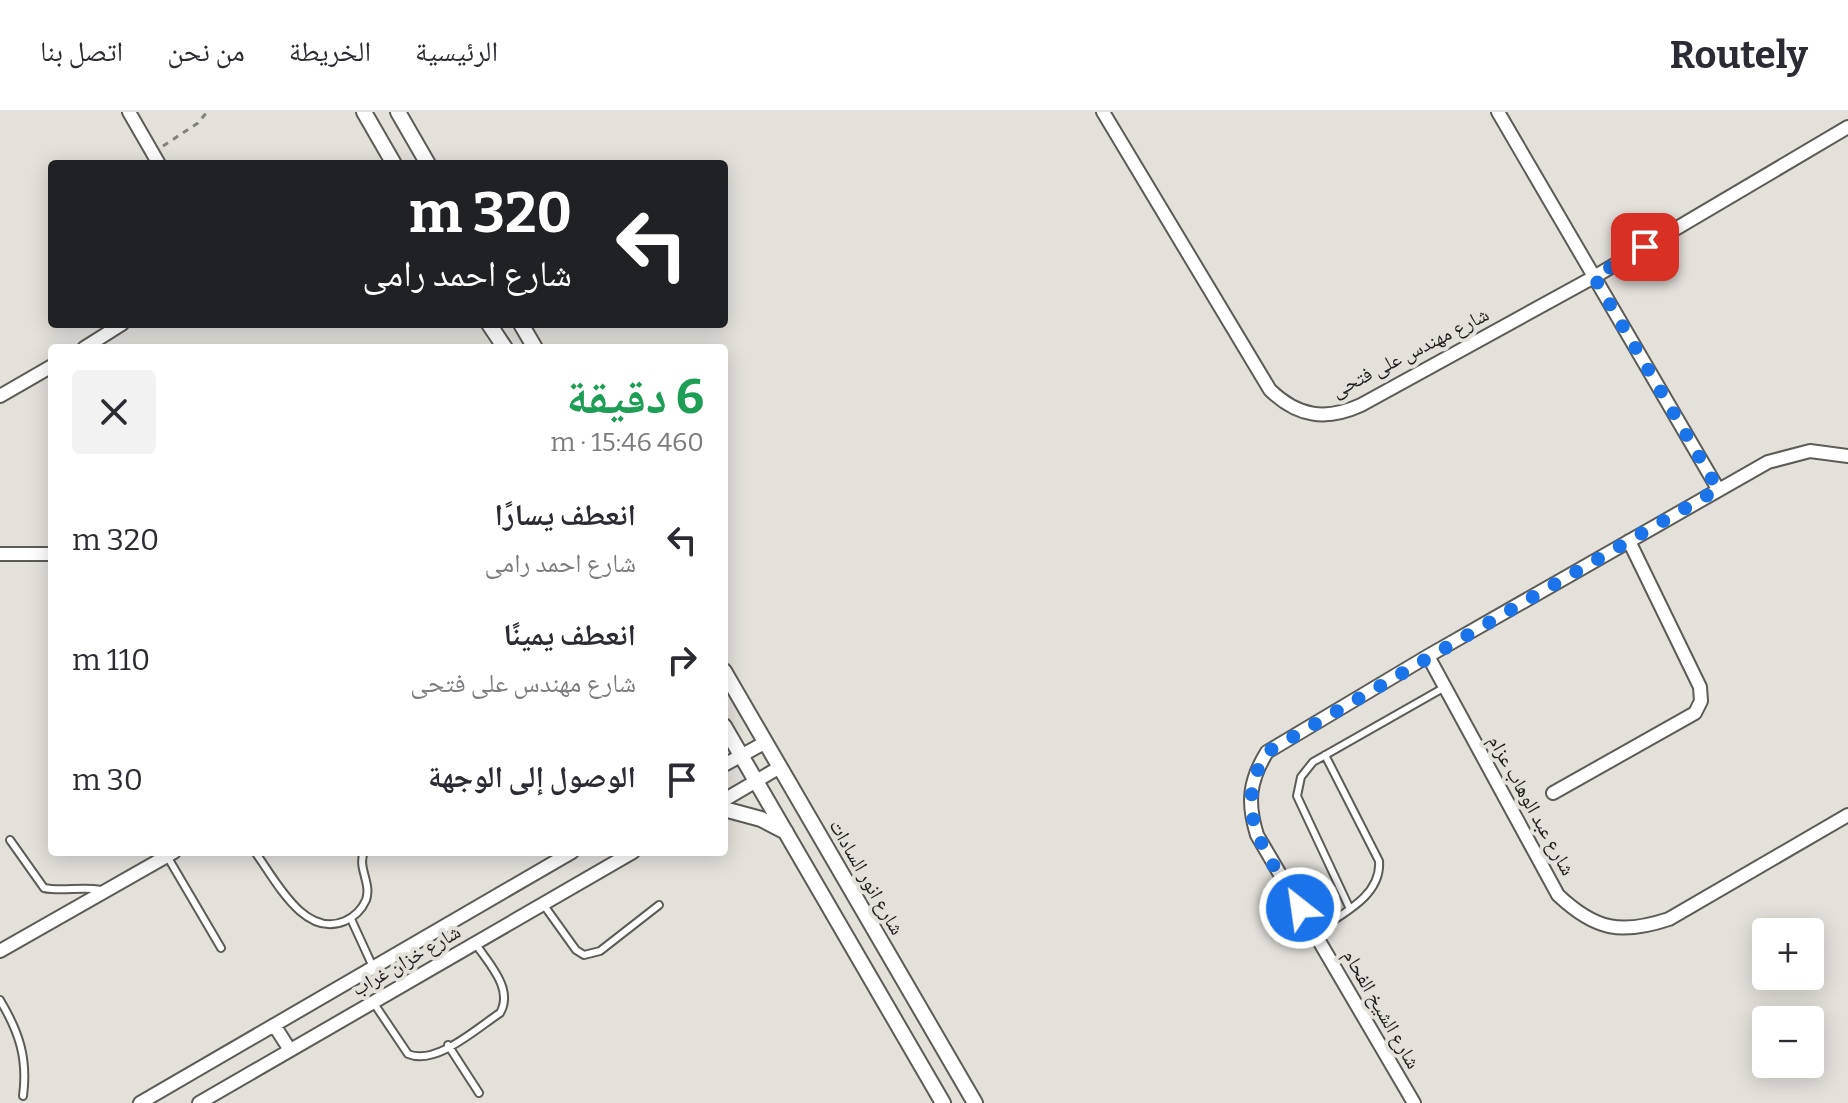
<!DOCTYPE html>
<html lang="ar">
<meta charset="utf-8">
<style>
:root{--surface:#fff;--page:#f2f2f3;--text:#2b2b33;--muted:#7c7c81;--line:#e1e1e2}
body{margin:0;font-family:Bitter,"Noto Naskh Arabic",serif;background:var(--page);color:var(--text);direction:rtl;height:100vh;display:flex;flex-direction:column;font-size:30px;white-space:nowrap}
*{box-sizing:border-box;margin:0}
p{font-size:26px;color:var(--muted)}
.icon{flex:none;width:44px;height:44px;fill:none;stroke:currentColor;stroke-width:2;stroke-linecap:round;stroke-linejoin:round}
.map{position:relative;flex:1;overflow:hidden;direction:ltr}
.panel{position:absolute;left:48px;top:232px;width:680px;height:512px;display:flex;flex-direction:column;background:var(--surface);border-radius:8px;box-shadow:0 4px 20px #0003;direction:rtl}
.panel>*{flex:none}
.guide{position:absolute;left:48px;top:48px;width:680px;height:168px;border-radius:8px;box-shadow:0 4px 20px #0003;direction:rtl;background:#202124;color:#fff;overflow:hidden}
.buttons{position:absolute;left:1752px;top:806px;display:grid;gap:16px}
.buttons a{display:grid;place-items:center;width:72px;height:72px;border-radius:8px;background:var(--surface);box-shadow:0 4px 20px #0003;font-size:40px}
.pin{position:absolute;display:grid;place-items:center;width:68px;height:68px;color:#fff;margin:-34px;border-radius:16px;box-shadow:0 4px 12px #0006}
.me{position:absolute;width:88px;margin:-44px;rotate:330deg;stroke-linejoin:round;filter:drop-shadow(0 0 6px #0008)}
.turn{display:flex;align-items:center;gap:28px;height:168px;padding:0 24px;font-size:36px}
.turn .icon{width:104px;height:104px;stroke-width:2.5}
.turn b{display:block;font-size:56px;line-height:68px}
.round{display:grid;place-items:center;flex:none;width:84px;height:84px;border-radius:8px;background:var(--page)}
.overview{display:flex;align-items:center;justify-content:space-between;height:136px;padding:0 24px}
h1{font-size:48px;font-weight:700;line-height:60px;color:#1e9e55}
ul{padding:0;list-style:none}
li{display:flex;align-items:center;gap:24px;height:120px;padding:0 24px}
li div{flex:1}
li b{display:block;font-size:30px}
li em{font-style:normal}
header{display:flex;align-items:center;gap:48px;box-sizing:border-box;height:112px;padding:0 40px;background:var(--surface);border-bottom:2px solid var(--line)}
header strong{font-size:38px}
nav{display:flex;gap:44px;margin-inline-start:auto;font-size:28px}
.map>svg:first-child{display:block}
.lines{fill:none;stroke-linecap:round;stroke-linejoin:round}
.service-casing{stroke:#5d5b56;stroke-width:10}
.minor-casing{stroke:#5d5b56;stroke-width:16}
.tertiary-casing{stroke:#5d5b56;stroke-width:18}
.path{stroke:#83817d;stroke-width:3;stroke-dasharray:6 6;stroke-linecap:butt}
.service{stroke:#fff;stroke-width:6}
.minor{stroke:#fff;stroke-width:12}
.tertiary{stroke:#fff;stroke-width:14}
.route{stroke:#1a73e8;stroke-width:14;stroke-dasharray:0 25.2}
.labels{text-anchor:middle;stroke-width:8;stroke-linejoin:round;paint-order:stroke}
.street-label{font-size:20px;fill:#1e1d1b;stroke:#e4e1db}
</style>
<header>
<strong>Routely</strong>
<nav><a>الرئيسية</a><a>الخريطة</a><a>من نحن</a><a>اتصل بنا</a></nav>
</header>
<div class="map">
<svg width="1848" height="991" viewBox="0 0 1848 991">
<rect width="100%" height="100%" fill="#e4e1db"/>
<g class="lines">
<g class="service-casing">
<path id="service" d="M10,728L44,776C63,780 81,774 101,778
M255,740C275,767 304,827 345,809C354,805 362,797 366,788C372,771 357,756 364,740
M167,744L221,836
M543,792L576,838L584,843L600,839L659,793
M1349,795L1297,684L1301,665L1313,650L1445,575
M351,807L373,855
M1314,821C1339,803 1382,785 1379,749L1325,643
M0,888C19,920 28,946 23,984
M373,890L408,942C436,954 477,916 500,901C514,877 489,852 475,831
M448,933L479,981"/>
</g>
<g class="minor-casing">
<path id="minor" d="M129,0L159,52
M1103,0L1270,278C1298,305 1326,309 1361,293L1594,165L1848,15
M1498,0L1718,377
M84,236L122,212
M0,284L52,254
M0,442H52
M1428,544L1558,783C1595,818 1621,823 1669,807L1848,703
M724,653L766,630
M1553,681L1695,601L1701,589L1700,575L1629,429
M724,688L780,655
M0,839L174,740
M274,913L290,938
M140,991L572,740
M199,991L633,740
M1414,991L1257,723C1247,691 1249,669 1267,640L1428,544L1768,350L1810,339L1848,344"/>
</g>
<g class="tertiary-casing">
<path id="tertiary" d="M364,0L394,52
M398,0L428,52
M489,212L505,236
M521,212L535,236
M724,559L975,991
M724,614L943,991
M724,697L761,707L786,720"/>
</g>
<path class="path" d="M163,34L198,11L207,0"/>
<use href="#service" class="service"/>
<use href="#minor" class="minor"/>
<use href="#tertiary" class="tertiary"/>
</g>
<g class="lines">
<path class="route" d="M1300,796C1268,742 1229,702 1267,640L1718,377L1594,165L1645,135"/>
</g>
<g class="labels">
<g class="street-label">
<text transform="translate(1410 240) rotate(-27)" y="7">شارع مهندس على فتحى</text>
<text transform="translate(1532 693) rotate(61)" y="7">شارع عبد الوهاب عزام</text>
<text transform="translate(867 765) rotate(60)" y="7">شارع انور السادات</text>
<text transform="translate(406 848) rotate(-30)" y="7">شارع خزان غراب</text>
<text transform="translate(1382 897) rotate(60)" y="7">شارع الشيخ الفحام</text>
</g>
</g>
</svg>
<div class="buttons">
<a>+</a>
<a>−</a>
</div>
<div class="pin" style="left:1645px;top:135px;background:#d93025"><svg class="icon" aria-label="arrive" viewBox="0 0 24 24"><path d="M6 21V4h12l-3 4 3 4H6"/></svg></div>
<svg class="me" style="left:1300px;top:796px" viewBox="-20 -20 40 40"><circle r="17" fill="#1a73e8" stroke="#fff" stroke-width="3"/><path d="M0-11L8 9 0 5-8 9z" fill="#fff"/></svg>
<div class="guide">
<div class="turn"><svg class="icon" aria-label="left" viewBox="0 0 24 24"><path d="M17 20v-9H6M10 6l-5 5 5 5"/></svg><div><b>320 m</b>شارع احمد رامى</div></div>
</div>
<section class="panel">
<div class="overview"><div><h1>6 دقيقة</h1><p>460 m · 15:46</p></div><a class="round"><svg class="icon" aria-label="close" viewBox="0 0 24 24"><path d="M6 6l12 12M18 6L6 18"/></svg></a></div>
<ul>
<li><svg class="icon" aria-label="left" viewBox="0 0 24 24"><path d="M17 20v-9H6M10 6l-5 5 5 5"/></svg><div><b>انعطف يسارًا</b><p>شارع احمد رامى</p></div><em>320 m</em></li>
<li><svg class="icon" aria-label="right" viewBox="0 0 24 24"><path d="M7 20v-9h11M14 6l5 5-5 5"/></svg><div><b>انعطف يمينًا</b><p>شارع مهندس على فتحى</p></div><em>110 m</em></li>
<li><svg class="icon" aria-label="arrive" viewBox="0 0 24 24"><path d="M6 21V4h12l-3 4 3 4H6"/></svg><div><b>الوصول إلى الوجهة</b></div><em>30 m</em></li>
</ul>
</section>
</div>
